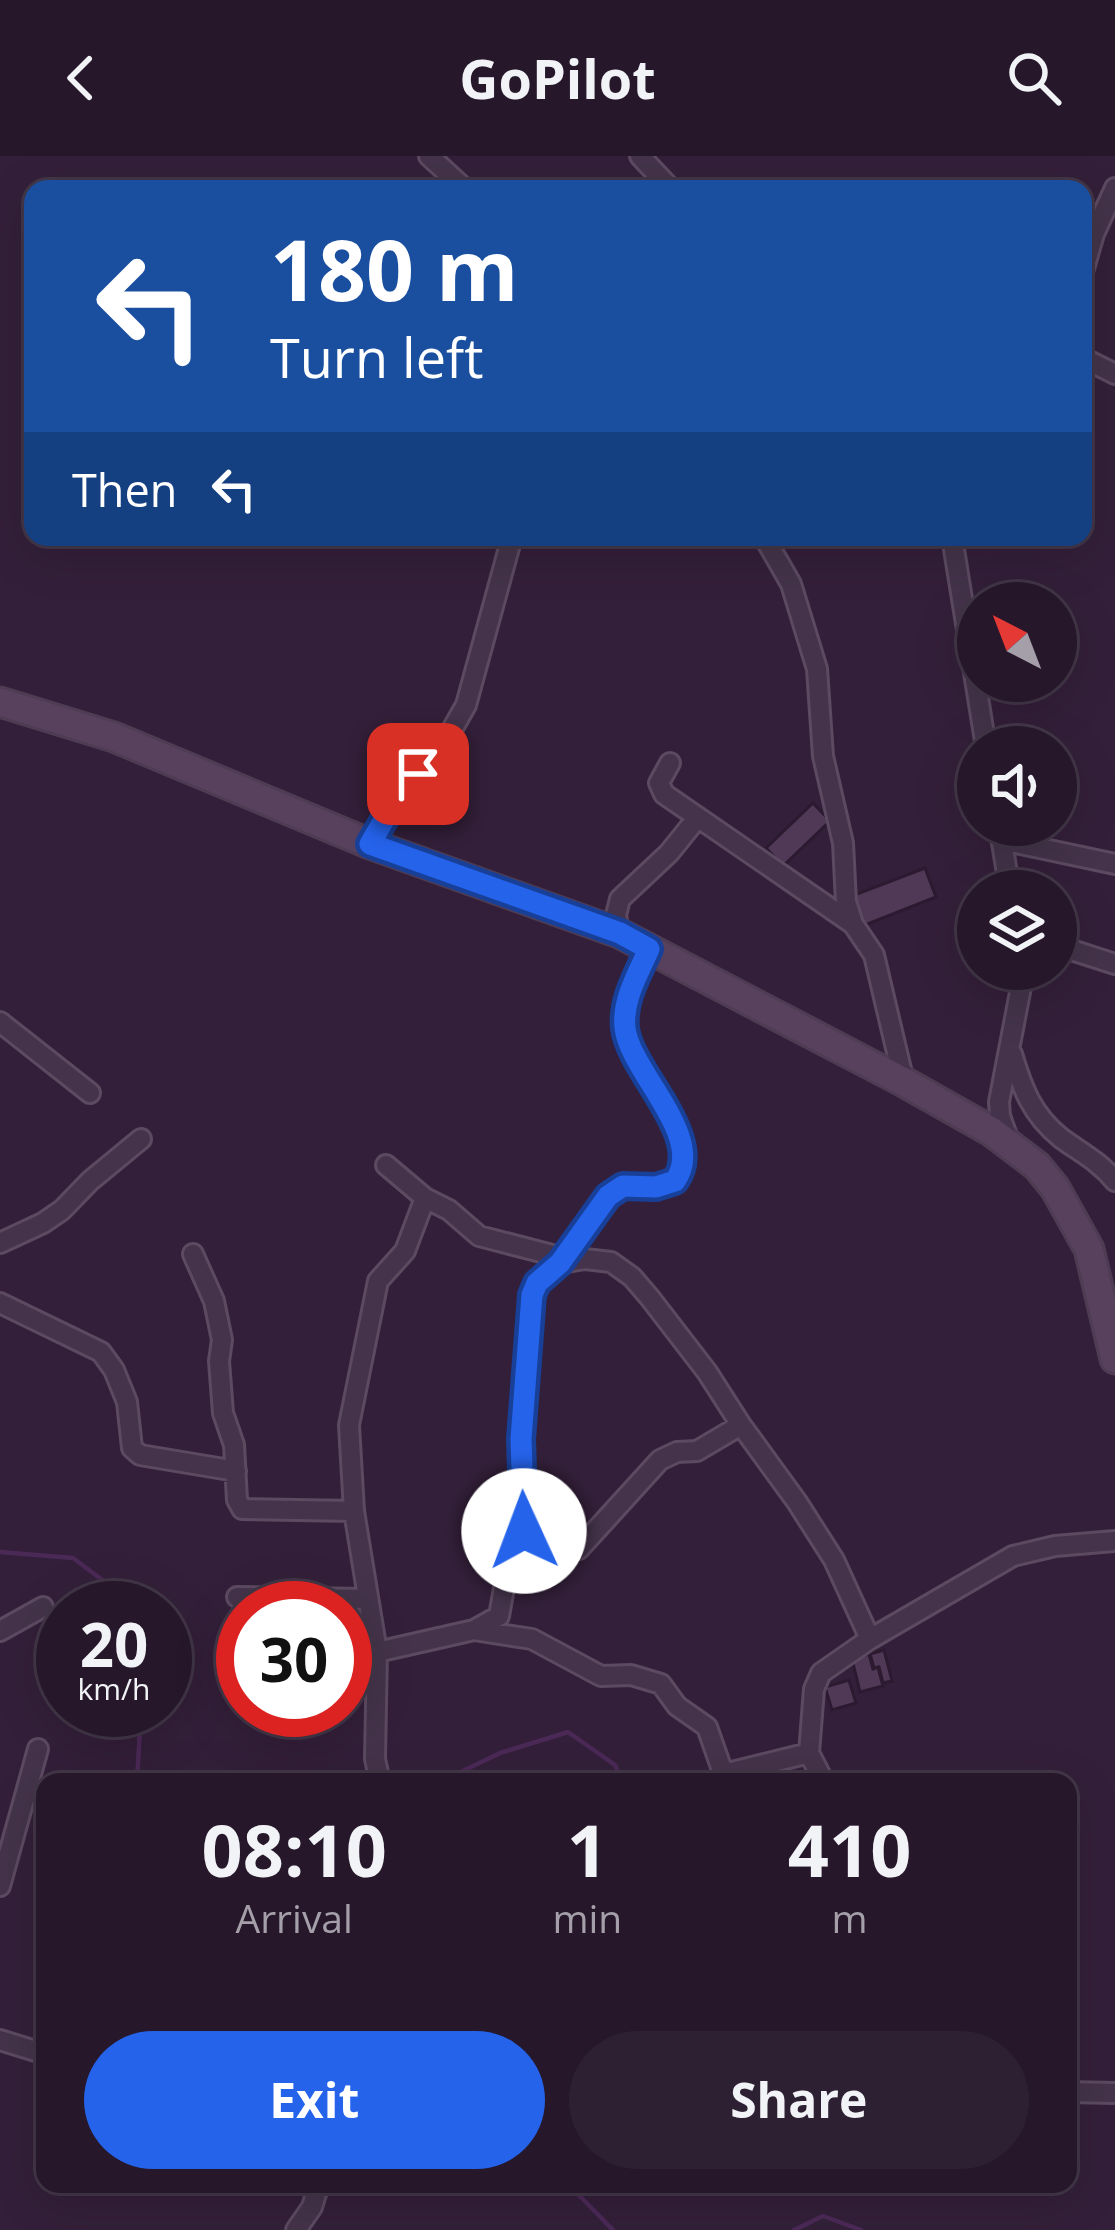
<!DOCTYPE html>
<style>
:root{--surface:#26172b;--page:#2e2033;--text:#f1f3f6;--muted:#a49fa9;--line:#423647;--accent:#2563eb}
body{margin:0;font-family:"Open Sans",sans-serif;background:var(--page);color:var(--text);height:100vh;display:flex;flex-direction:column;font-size:45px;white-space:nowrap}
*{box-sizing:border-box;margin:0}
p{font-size:39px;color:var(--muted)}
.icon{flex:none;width:66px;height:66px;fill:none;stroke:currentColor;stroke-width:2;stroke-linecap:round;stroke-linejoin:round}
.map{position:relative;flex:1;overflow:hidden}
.side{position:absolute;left:36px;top:1617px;width:1041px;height:420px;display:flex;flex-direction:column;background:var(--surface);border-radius:24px;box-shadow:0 12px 48px #0002,0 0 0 3px var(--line)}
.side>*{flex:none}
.top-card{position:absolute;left:24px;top:24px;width:1068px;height:366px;border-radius:24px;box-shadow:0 12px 48px #0002,0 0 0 3px var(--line);background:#1a4fa0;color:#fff;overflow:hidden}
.needle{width:78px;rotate:318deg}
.tools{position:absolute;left:957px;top:426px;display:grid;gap:24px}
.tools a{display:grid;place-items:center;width:120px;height:120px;border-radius:50%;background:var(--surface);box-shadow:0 12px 48px #0002,0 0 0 3px var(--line);font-size:60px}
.speed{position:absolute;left:36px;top:1425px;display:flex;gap:24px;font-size:60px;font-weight:700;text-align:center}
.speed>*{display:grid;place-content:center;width:156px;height:156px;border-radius:50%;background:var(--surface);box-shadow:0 12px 48px #0002,0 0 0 3px var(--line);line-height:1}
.speed small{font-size:30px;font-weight:400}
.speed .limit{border:18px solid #d22;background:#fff;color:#111}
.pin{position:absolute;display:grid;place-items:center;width:102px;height:102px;color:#fff;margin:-51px;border-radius:24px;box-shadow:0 6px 18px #0006}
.me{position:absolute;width:132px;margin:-66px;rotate:358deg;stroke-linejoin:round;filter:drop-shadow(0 0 9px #0008)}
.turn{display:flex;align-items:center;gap:42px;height:252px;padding:0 48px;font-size:54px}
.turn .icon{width:156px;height:156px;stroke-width:2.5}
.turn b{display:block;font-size:84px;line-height:102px}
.then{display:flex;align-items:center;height:114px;padding:0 48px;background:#0003;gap:24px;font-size:45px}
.eta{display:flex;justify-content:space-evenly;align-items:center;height:204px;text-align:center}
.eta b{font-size:72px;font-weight:700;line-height:84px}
.cta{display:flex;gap:24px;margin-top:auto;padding:24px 48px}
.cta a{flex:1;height:138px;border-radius:72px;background:var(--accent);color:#fff;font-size:48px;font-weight:700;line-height:138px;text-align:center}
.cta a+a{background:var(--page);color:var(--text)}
header{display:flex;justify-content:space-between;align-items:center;height:156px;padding:0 48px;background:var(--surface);font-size:54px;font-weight:700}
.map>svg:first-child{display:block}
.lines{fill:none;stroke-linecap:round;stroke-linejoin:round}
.stream{stroke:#4b2957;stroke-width:4.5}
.building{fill:#503857;stroke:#2b1a30;stroke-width:3}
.street-casing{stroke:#5c4a61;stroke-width:24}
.secondary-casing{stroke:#4e3c53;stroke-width:33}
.street{stroke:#44334a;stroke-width:18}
.secondary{stroke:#57415d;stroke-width:27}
.route-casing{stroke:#184099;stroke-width:30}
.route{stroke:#2563eb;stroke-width:21}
</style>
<header><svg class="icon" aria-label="back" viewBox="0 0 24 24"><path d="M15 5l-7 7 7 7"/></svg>GoPilot<svg class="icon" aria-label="search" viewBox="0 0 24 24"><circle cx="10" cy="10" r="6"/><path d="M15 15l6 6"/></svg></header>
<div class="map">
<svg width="1115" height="2074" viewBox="0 0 1115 2074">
<rect width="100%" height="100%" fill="#331f39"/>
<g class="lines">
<path class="stream" d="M0,1396L73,1402L125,1441L128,1452
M137,1626L141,1554
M440,1626L500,1597L568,1576L615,1609L623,1626
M568,2028L613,2074
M794,2074L823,2060L861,2074"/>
</g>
<path class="building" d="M813,647L830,665L783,710L766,692Z
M925,712L936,741L860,771L849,741Z
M884,1494L892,1525L883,1527L879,1511L874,1512L870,1498Z
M869,1498L873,1513L878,1511L883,1530L860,1536L852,1503Z
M849,1524L856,1547L832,1554L825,1531Z"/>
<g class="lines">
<g class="street-casing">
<path id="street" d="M429,0L465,33
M640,0L671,33
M1083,116L1094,78L1115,32
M1083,202L1115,218
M764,381L791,428L817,513L823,600L843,687L846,746L853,768L874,799L904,926
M952,381L986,591
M670,607L659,627L664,638L853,768
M999,669L1010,735
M1002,684L1115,708
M370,688L392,650L445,586L466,549L512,381
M619,777L616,759L620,743L669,697L698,661
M1056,789L1115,808
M0,866L90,937
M1012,898C1022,932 1032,959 1061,982C1080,996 1100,1006 1115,1025
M1010,988L1000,960L999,946L1021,831L1019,813
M386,1009L425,1042L449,1054L479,1080L564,1102
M0,1087L43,1067L62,1054L90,1025L141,983
M193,1098L214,1145L222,1184L219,1205L223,1257L234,1289L237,1344L242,1353L354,1355
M560,1107L585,1103L611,1106L632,1121L650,1142L707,1216L741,1269L797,1346L834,1404L870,1483
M0,1147L101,1196L114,1214L127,1246L132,1292L140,1299L236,1315
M524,1375L568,1394L579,1393L660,1304L677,1296L697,1295L741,1269
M237,1441L367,1443
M474,1474L499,1460L505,1426L524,1375L521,1283L532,1139L537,1127L560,1107L608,1040L623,1030L657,1031L675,1025L684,1008L681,987L650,922L631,895L625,874L629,837L649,793
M0,1475L43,1451
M377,1496L474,1474L532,1483L601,1520L631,1519L661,1528L677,1550L707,1571L721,1611L728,1617L809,1597
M380,1626L375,1603L377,1496L354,1355L349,1269L378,1125L405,1095L425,1042
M824,1626L809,1597L814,1533L821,1517L870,1483L1013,1400L1055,1390L1115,1385
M0,1730L38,1593
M0,1884L45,1898
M1068,1936L1115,1937
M296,2074L312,2051L319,2028"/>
</g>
<g class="secondary-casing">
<path id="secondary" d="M0,546L114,581L370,688L619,777L904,926L991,975L1037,1010L1055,1032L1089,1093L1115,1203"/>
</g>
<use href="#street" class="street"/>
<use href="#secondary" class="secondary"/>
</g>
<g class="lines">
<g class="route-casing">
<path id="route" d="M418,618L392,650L370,688L620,777L649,793C638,818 622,844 625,872C630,916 707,981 675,1025L656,1031L623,1030L608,1040L560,1107L537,1127L532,1139L521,1283L524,1375"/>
</g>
<use href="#route" class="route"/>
</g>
</svg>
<div class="tools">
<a><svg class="needle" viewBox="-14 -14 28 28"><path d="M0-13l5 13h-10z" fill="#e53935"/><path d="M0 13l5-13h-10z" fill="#a49fa9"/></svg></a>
<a><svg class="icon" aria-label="sound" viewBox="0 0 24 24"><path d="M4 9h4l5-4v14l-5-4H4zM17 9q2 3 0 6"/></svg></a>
<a><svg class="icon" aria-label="layers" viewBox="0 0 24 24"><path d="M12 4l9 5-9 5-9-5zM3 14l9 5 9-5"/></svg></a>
</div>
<div class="speed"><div>20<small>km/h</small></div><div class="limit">30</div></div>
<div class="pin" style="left:418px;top:618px;background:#d93025"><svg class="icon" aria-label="arrive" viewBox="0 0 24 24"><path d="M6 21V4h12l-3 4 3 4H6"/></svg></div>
<svg class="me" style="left:524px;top:1375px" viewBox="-20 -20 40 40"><circle r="19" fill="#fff"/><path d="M0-13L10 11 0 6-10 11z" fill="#2563eb"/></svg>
<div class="top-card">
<div class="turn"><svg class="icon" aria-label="left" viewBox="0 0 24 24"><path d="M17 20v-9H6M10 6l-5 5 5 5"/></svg><div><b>180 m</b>Turn left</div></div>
<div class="then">Then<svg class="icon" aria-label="left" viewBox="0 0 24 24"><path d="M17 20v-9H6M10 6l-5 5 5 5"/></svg></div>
</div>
<section class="side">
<div class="eta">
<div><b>08:10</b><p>Arrival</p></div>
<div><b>1</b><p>min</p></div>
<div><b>410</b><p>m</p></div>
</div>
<div class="cta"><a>Exit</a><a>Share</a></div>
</section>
</div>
